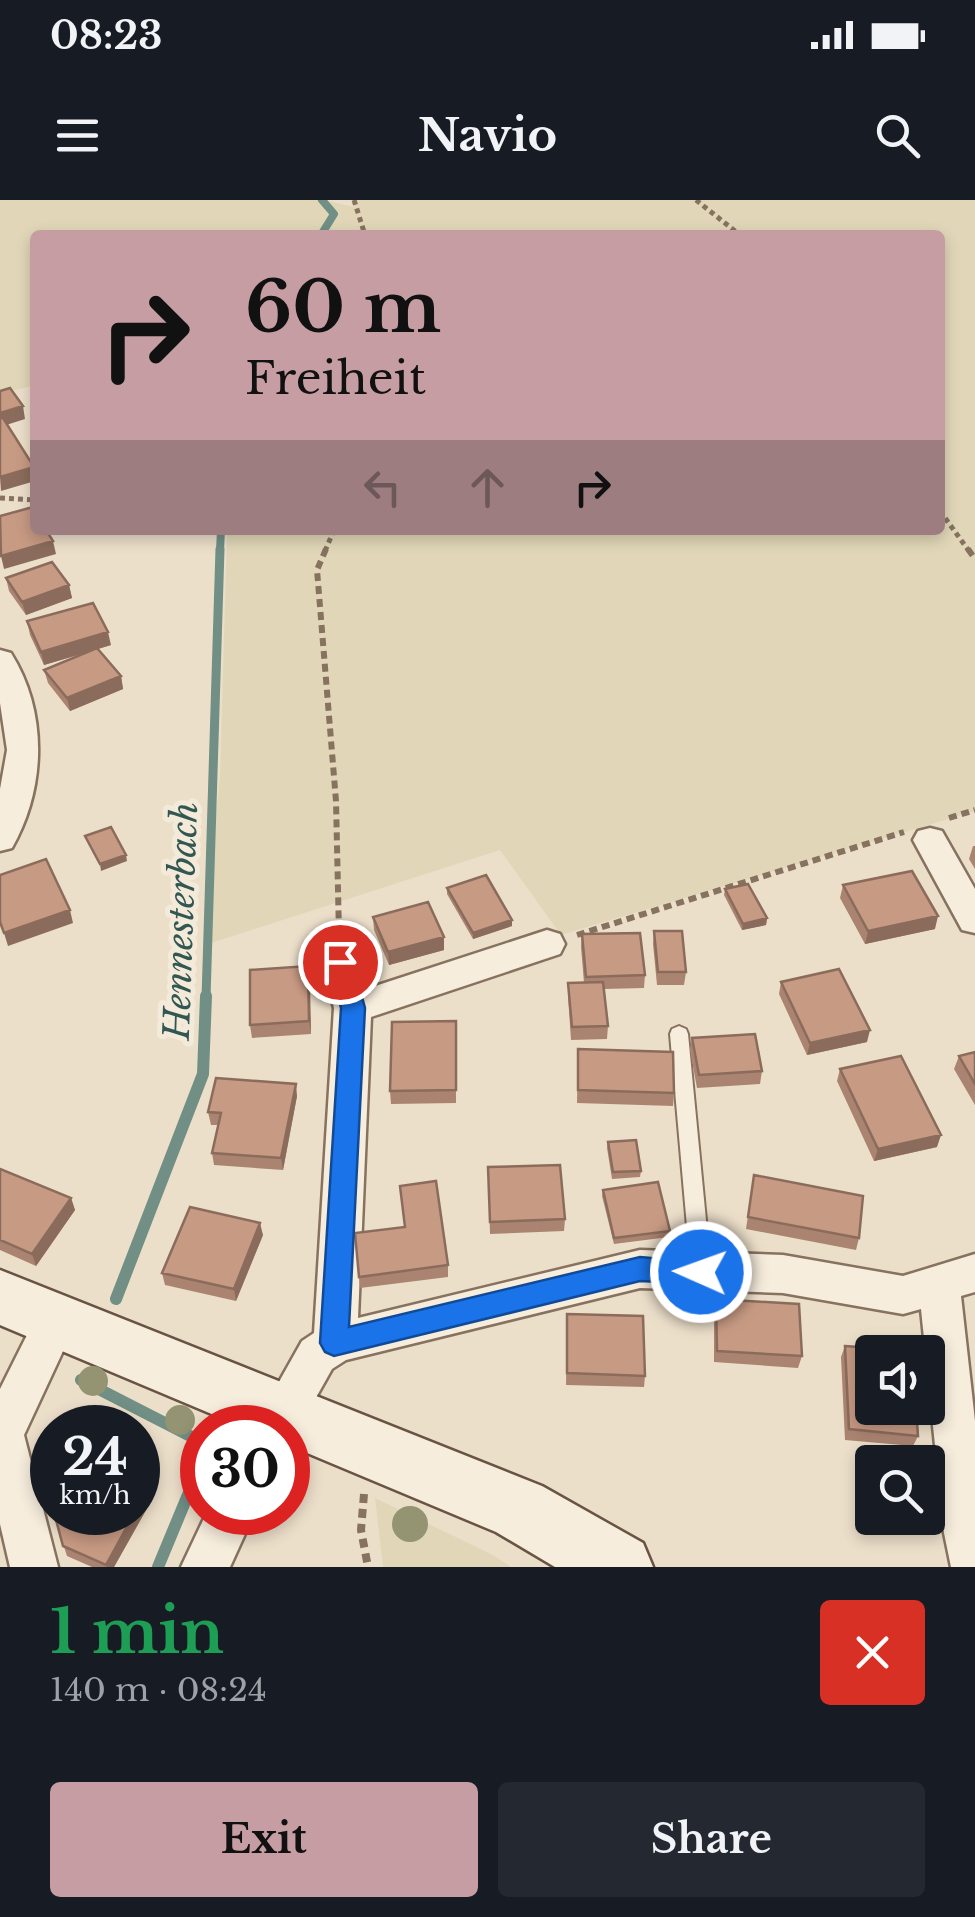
<!DOCTYPE html>
<meta charset="utf-8">
<style>
:root{--surface:#171b24;--page:#242831;--text:#f1f3f6;--muted:#9ea1a6;--accent:#c69da2}
body{margin:0;font-family:"Libre Baskerville",serif;background:var(--page);color:var(--text);height:100vh;display:flex;flex-direction:column;font-size:38px;white-space:nowrap}
*{box-sizing:border-box;margin:0}
p{font-size:32px;color:var(--muted)}
.icon{flex:none;width:55px;height:55px;fill:none;stroke:currentColor;stroke-width:2;stroke-linecap:round;stroke-linejoin:round}
.map{position:relative;height:1367px;overflow:hidden}
.side{display:flex;flex-direction:column;background:var(--surface);flex:1}
.side>*{flex:none}
.guide{position:absolute;left:30px;top:30px;width:915px;height:305px;border-radius:10px;box-shadow:0 5px 15px #0003;background:#c69da2;color:#111;overflow:hidden}
.fabs{position:absolute;left:855px;top:1135px;display:grid;gap:20px}
.fabs a{display:grid;place-items:center;width:90px;height:90px;border-radius:10px;background:var(--surface);box-shadow:0 5px 15px #0003;font-size:50px}
.speed{position:absolute;left:30px;top:1205px;display:flex;gap:20px;font-size:50px;font-weight:700;text-align:center}
.speed>*{display:grid;place-content:center;width:130px;height:130px;border-radius:50%;background:var(--surface);box-shadow:0 5px 15px #0003;line-height:1}
.speed small{font-size:25px;font-weight:400}
.speed .limit{border:15px solid #d22;background:#fff;color:#111}
.pin{position:absolute;display:grid;place-items:center;width:85px;height:85px;color:#fff;margin:-42px;border:5px solid #fff;border-radius:50%;box-shadow:0 2px 10px #0007}
.me{position:absolute;width:110px;margin:-55px;rotate:272deg;stroke-linejoin:round;filter:drop-shadow(0 0 8px #0008)}
.turn{display:flex;align-items:center;gap:35px;height:210px;padding:0 50px;font-size:45px}
.turn .icon{width:130px;height:130px;stroke-width:2.5}
.turn b{display:block;font-size:70px;line-height:85px}
.lanes{display:flex;align-items:center;height:95px;padding:0 50px;background:#0003;justify-content:center;gap:50px;direction:ltr}
.lanes .off{opacity:.35}
.round{display:grid;place-items:center;flex:none;width:105px;height:105px;border-radius:10px;background:var(--page)}
.summary{display:flex;align-items:center;justify-content:space-between;height:170px;padding:0 50px}
h1{font-size:60px;font-weight:700;line-height:75px;color:#1e9e55}
.action{display:flex;gap:20px;margin-top:auto;padding:20px 50px}
.action a{flex:1;height:115px;border-radius:10px;background:var(--accent);color:#111;font-size:40px;font-weight:700;line-height:115px;text-align:center}
.action a+a{background:var(--page);color:var(--text)}
.status{display:flex;justify-content:space-between;align-items:center;height:70px;padding:0 50px;background:var(--surface);direction:ltr}
.status svg{height:28px;fill:currentColor}
header{display:flex;justify-content:space-between;align-items:center;height:130px;padding:0 50px;background:var(--surface);font-size:45px;font-weight:700}
.map>svg:first-child{display:block}
.farmland{fill:#e1d7b8}
.lines{fill:none;stroke-linecap:round;stroke-linejoin:round}
.stream-far2{stroke:#718f85;stroke-width:8}
.stream-far1{stroke:#718f85;stroke-width:9}
.stream{stroke:#718f85;stroke-width:12}
.lane-casing{stroke:#877260;stroke-width:4}
.street-casing{stroke:#877260;stroke-width:5}
.secondary-casing{stroke:#695343;stroke-width:5}
.path-far2{stroke:#877260;stroke-width:5;stroke-dasharray:5 4;stroke-linecap:butt}
.path-far1{stroke:#877260;stroke-width:6;stroke-dasharray:8 5;stroke-linecap:butt}
.path{stroke:#877260;stroke-width:8;stroke-dasharray:9 6;stroke-linecap:butt}
.lane{fill:#f7eddd;fill-rule:evenodd}
.street{fill:#f7eddd;fill-rule:evenodd}
.secondary{fill:#f7eddd;fill-rule:evenodd}
.tree{fill:#949372}
.wall{fill:#ab8471}
.shaded-wall{fill:#8b6c5c}
.building{fill:#c79a83;stroke:#8b6c5c;stroke-width:2.5}
.route{fill:#1a73e8;stroke:#114b97;stroke-width:2.5}
.labels{text-anchor:middle;stroke-width:10;stroke-linejoin:round;paint-order:stroke}
.water-label{font-size:35px;font-style:italic;fill:#325752;stroke:#f4ead9}
</style>
<div class="status"><b>08:23</b><svg viewBox="0 0 49 12"><path d="M0 12V9h3v3zM5 12V6h3v6zM10 12V3h3v9zM15 12V0h3v12zM26 1h20v11H26zM47 4h2v5h-2z"/></svg></div>
<header><svg class="icon" aria-label="menu" viewBox="0 0 24 24"><path d="M4 6h16M4 12h16M4 18h16"/></svg>Navio<svg class="icon" aria-label="search" viewBox="0 0 24 24"><circle cx="10" cy="10" r="6"/><path d="M15 15l6 6"/></svg></header>
<div class="map">
<svg width="975" height="1367" viewBox="0 0 975 1367">
<rect width="100%" height="100%" fill="#ecdfca"/>
<path class="farmland" d="M0,0H325L354,7L353,0H975V611L561,735L500,650L211,743V665L220,576L227,330H940V35H35V185L0,194Z
M375,1298L493,1355L511,1367H383Z"/>
<g class="lines">
<path class="stream-far2" d="M321,35L334,14L322,0
M220,351L221,330"/>
<path class="stream-far1" d="M206,798L220,349"/>
<path class="stream" d="M116,1099L203,874L206,796
M81,1180L202,1242
M158,1367L202,1261"/>
<g class="lane-casing">
<path id="lane" d="M679,826L686,829L688,834L711,1072L708,1079L701,1081L694,1079L691,1072L670,834L672,829Z"/>
</g>
<g class="street-casing">
<path id="street" d="M0,450L11,453C48,512 46,588 12,648L0,651V589L7,550L0,503Z
M930,628L942,631L975,689V733L962,730L913,640L918,631Z
M547,730L560,734L565,744L560,754L371,817L358,1118L640,1050L783,1055L903,1076L975,1054V1092L961,1096L975,1221V1367H951L944,1333L921,1109L903,1114L783,1093L640,1088L346,1160L332,1169L291,1242L288,1243V1228H253L302,1141L314,1133L334,808L322,762L327,752L340,748L353,752L366,789Z
M56,1102L71,1107L77,1121L24,1235L58,1367H10L0,1324V1189L41,1107Z
M207,1312H255L230,1367H181Z"/>
</g>
<g class="secondary-casing">
<path id="secondary" d="M0,1070L542,1286L643,1343L653,1367H555L496,1332L288,1245V1228H245L0,1125Z"/>
</g>
<path class="path-far2" d="M354,0L365,35
M696,0L740,35
M0,298L35,300
M940,311L969,351
M325,351L334,330"/>
<path class="path-far1" d="M326,349L317,370L336,601L339,734
M968,349L975,359
M949,618L975,610
M577,735L904,632"/>
<path class="path" d="M364,1294L361,1330L368,1367"/>
<use href="#lane" class="lane"/>
<use href="#street" class="street"/>
<use href="#secondary" class="secondary"/>
</g>
<g class="tree">
<circle cx="93" cy="1181" r="15"/>
<circle cx="180" cy="1220" r="15"/>
<circle cx="410" cy="1324" r="18"/>
</g>
<path class="wall" d="M6,378L69,385L72,398L26,415L9,391Z
M27,421L111,445L98,449L121,476L123,489L70,511L48,483L44,470L88,452L44,465L30,435Z
M973,646H975V669L969,659Z
M843,685L935,729L865,744L840,698Z
M447,688L512,726L473,739L447,694Z
M725,689L767,718L766,725L742,730L724,695Z
M373,717L444,737V750L389,765L374,730Z
M654,731L686,772L684,785H657L653,744Z
M582,734L645,775L644,788L604,789L608,826L607,839L571,840L568,796V783H584L581,747Z
M308,766L311,834L252,838L250,825Z
M781,782L867,842L807,855L779,794Z
M456,821V903L391,904L390,891Z
M692,838L762,871L760,884L697,888L690,850Z
M578,849L674,893L673,906L577,903Z
M975,852V905L954,869L959,856Z
M840,869L937,947L874,961L837,881Z
M297,896L283,970L214,965L212,953L218,925H211L208,912Z
M608,942L641,971L640,977L612,979L607,948Z
M488,967L565,1019L564,1031L490,1034Z
M0,969L71,998L75,1010L36,1066L0,1050Z
M754,975L859,1038L856,1050L746,1029Z
M603,990L670,1031L669,1037L614,1044L602,996Z
M355,1033L448,1065V1077L360,1088Z
M263,1035L236,1101L165,1085L162,1073Z
M716,1099L802,1156L798,1168L714,1162V1110Z
M567,1114L645,1176L644,1187L566,1185Z
M845,1146L918,1236L913,1246L845,1240L841,1157Z
M146,1293L150,1303L114,1367H92L67,1356L57,1325L51,1314L52,1312Z"/>
<path class="shaded-wall" d="M23,206L25,219L0,227V213Z
M34,267L35,281L1,291L0,277Z
M53,341L56,354L4,369L1,356Z
M69,385L72,398L26,415L22,402Z
M108,432L111,445L44,465L41,452Z
M121,476L123,489L70,511L67,498Z
M126,655L127,661L101,671L100,664Z
M70,710L73,723L8,746L4,733Z
M938,716L935,729L865,744L868,731Z
M767,718L766,725L742,730L743,724Z
M512,720V726L473,739V733Z
M444,737V750L389,765L388,752Z
M308,766L310,779L311,834L309,821Z
M870,830L867,842L807,855L810,843Z
M296,884L297,896L283,970L281,958Z
M941,935L937,947L874,961L878,949Z
M71,998L75,1010L36,1066L32,1054Z
M260,1023L263,1035L236,1101L234,1089Z
M146,1293L150,1303L114,1367H107L106,1365L135,1312H138V1308Z"/>
<path class="building" d="M10,188L23,206L0,213V191Z
M0,218H3L34,267L0,277Z
M33,307L35,311V330H46L53,341L1,356L0,316Z
M52,362L69,385L22,402L6,378Z
M93,403L108,432L41,452L27,421Z
M97,448L121,476L67,498L44,470Z
M111,627L126,655L100,664L85,636Z
M46,659L70,710L4,733L0,722V675Z
M912,671L938,716L868,731L843,685Z
M486,675L512,720L473,733L447,688Z
M748,684L767,718L743,724L725,689Z
M428,702L444,737L388,752L373,717Z
M654,731H682L686,772H658Z
M640,733L645,775L586,777L582,734Z
M308,766L309,821L250,825V770Z
M839,769L870,830L810,843L781,782Z
M603,782L608,826L572,827L568,783Z
M456,821V890L390,891L392,822Z
M755,834L762,871L699,875L692,838Z
M578,849L673,852L674,893L578,890Z
M975,852V884L959,856Z
M901,856L941,935L878,949L840,869Z
M216,878L296,884L281,958L212,953L221,913L208,912Z
M636,940L641,971L613,972L608,942Z
M560,965L565,1019L490,1022L488,967Z
M0,969L71,998L32,1054L0,1040Z
M754,975L863,996L859,1038L748,1017Z
M436,981L448,1065L359,1077L355,1033L405,1027L400,986Z
M658,982L670,1031L614,1038L603,990Z
M190,1007L260,1023L234,1089L162,1073Z
M716,1099L799,1104L802,1156L717,1151Z
M567,1114L643,1116L645,1176L567,1173Z
M845,1146L911,1151L872,1152V1208H916L918,1236L849,1229Z
M52,1249V1312H135L106,1365L63,1346L55,1316L51,1314L42,1266Z
M138,1289L146,1293L138,1308Z"/>
<path class="route" d="M340,753L352,762L365,808L349,1127L640,1057L710,1063L714,1072L710,1080L701,1084L640,1081L334,1156L325,1152L320,1143L341,808L328,762Z"/>
<g class="labels">
<g class="water-label">
<text transform="translate(181 721) rotate(-88)" y="12">Hennesterbach</text>
</g>
</g>
</svg>
<div class="fabs">
<a><svg class="icon" aria-label="sound" viewBox="0 0 24 24"><path d="M4 9h4l5-4v14l-5-4H4zM17 9q2 3 0 6"/></svg></a>
<a><svg class="icon" aria-label="search" viewBox="0 0 24 24"><circle cx="10" cy="10" r="6"/><path d="M15 15l6 6"/></svg></a>
</div>
<div class="speed"><div>24<small>km/h</small></div><div class="limit">30</div></div>
<div class="pin" style="left:340px;top:762px;background:#d93025"><svg class="icon" aria-label="arrive" viewBox="0 0 24 24"><path d="M6 21V4h12l-3 4 3 4H6"/></svg></div>
<svg class="me" style="left:701px;top:1072px" viewBox="-20 -20 40 40"><circle r="17" fill="#1a73e8" stroke="#fff" stroke-width="3"/><path d="M0-11L8 9 0 5-8 9z" fill="#fff"/></svg>
<div class="guide">
<div class="turn"><svg class="icon" aria-label="right" viewBox="0 0 24 24"><path d="M7 20v-9h11M14 6l5 5-5 5"/></svg><div><b>60 m</b>Freiheit</div></div>
<div class="lanes"><svg class="icon off" aria-label="left" viewBox="0 0 24 24"><path d="M17 20v-9H6M10 6l-5 5 5 5"/></svg><svg class="icon off" aria-label="ahead" viewBox="0 0 24 24"><path d="M12 20V5M6 11l6-6 6 6"/></svg><svg class="icon" aria-label="right" viewBox="0 0 24 24"><path d="M7 20v-9h11M14 6l5 5-5 5"/></svg></div>
</div>
</div>
<section class="side">
<div class="summary"><div><h1>1 min</h1><p>140 m · 08:24</p></div><a class="round" style="background:#d93025;color:#fff"><svg class="icon" aria-label="close" viewBox="0 0 24 24"><path d="M6 6l12 12M18 6L6 18"/></svg></a></div>
<div class="action"><a>Exit</a><a>Share</a></div>
</section>
